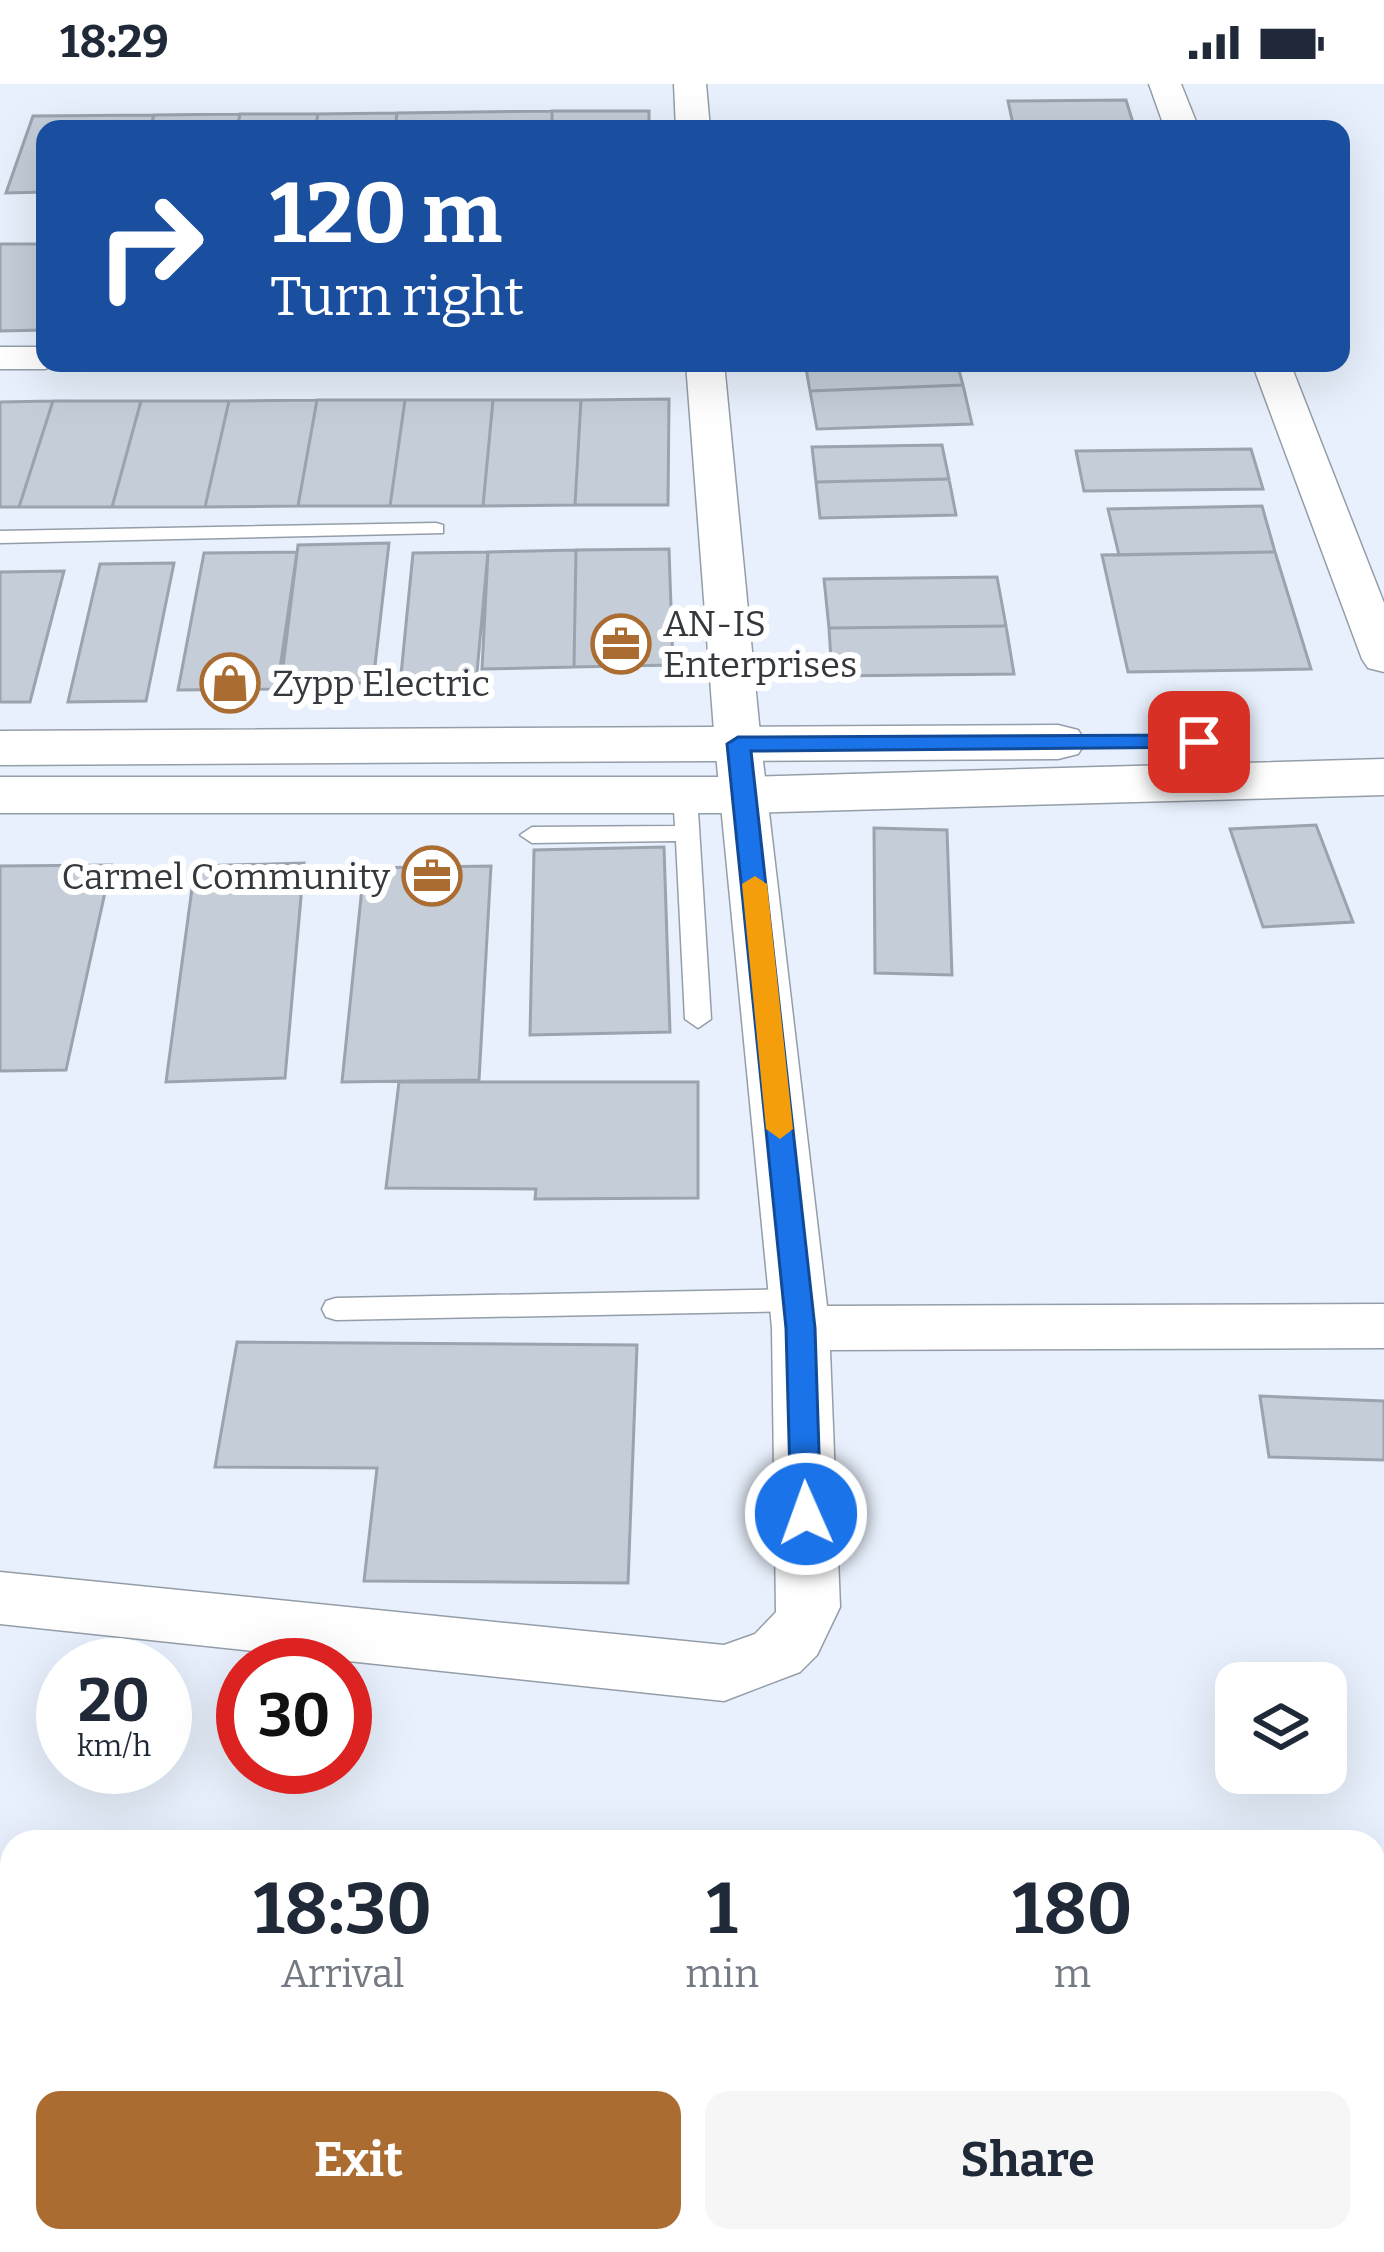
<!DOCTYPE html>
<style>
:root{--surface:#fff;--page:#f6f6f7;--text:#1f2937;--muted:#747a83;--accent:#aa6c31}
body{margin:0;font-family:Bitter,serif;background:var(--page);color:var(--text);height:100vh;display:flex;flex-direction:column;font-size:45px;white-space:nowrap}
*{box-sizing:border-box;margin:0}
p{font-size:39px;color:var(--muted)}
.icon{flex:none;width:66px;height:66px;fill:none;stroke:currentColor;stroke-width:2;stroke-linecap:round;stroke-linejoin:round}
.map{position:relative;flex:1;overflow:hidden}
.details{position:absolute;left:0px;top:1746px;width:1386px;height:423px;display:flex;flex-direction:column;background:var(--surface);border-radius:36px 36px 0 0;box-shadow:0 12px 48px #0002}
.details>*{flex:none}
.banner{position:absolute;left:36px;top:36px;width:1314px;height:252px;border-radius:24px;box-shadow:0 12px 48px #0002;background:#1a4fa0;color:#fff;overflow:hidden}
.tools{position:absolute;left:1215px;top:1578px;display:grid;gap:24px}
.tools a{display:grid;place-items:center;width:132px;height:132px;border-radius:24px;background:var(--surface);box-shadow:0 12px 48px #0002;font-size:60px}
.speed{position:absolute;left:36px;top:1554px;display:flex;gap:24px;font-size:60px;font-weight:700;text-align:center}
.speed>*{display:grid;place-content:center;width:156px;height:156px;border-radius:50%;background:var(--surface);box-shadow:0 12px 48px #0002;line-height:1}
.speed small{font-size:30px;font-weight:400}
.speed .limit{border:18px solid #d22;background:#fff;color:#111}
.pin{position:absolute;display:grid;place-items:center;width:102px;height:102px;color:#fff;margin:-51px;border-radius:24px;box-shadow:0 6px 18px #0006}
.me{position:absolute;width:132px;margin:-66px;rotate:358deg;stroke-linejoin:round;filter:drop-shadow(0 0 9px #0008)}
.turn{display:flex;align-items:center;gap:42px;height:252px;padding:0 36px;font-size:54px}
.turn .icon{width:156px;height:156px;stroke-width:2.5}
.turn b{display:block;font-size:84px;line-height:102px}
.eta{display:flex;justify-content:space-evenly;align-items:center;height:204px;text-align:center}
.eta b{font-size:72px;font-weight:700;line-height:84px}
.primary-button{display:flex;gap:24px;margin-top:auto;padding:24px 36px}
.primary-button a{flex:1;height:138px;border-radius:24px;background:var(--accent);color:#fff;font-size:48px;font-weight:700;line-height:138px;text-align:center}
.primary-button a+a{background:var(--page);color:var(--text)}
.status{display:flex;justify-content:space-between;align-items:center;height:84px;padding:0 60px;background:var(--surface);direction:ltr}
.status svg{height:33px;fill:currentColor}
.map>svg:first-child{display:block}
.building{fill:#c4cdd8;stroke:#9aa3ae;stroke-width:3}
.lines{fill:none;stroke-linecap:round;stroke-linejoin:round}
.service-casing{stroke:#949ea8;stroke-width:3}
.minor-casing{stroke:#949ea8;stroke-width:3}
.tertiary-casing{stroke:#949ea8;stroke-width:3}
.service{fill:#fff;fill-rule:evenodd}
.minor{fill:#fff;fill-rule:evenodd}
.tertiary{fill:#fff;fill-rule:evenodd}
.route{fill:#1a73e8;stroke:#114b97;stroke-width:3}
.slow{fill:#f59e0b}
.labels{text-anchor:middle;stroke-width:12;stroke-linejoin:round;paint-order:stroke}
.poi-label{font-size:36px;fill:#35393d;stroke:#fff;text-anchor:start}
</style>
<div class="status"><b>18:29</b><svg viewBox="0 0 49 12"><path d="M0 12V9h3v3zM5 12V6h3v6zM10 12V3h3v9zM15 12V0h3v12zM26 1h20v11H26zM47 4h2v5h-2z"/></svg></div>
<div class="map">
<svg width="1384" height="2168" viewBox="0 0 1384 2168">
<rect width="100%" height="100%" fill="#e7f0fc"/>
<path class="building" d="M1126,16L1135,45H1014L1008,17Z
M552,27V45H395L397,29Z
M552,27H649V45H552Z
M397,29L395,45H315L318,30Z
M240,30L237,45H150L154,31Z
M240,30H318L315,45H237Z
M154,31L150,45H45V108L6,109L33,32Z
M0,160H45V246L0,247Z
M805,279H957L963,301L810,307Z
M963,301L972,340L817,345L810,307Z
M669,315L668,421H575L581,316Z
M317,316H405L390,422H298Z
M317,316L298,422L205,423L229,317Z
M405,316H493L483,422H390Z
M493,316H581L575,421L483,422Z
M53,317H141L112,423H19Z
M53,317L19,423H0V318Z
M141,317H229L205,423H112Z
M942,361L949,395L816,398L812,363Z
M1251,365L1263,405L1084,407L1076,367Z
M949,395L956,431L820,434L816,398Z
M1262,422L1275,468L1119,471L1108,425Z
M389,459L373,599H281L298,461Z
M669,465L673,581L574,583L576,466Z
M576,466L574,583L482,585L488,468Z
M297,468L277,605L178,606L204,469Z
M488,468L475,610L399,611L413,469Z
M1275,468L1311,585L1128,588L1102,471Z
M174,479L146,617L68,618L100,480Z
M64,487L30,618H0V488Z
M997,493L1006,542L829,544L824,495Z
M1006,542L1014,590L832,592L829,544Z
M1316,741L1353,838L1263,843L1230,745Z
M874,744L947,746L952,891L875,889Z
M664,763L670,948L530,951L534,766Z
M304,779L285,994L166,998L195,782Z
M111,781L66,986L0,987V782Z
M491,782L479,996L342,998L364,784Z
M399,998H698V1114L535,1115L536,1105L386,1104Z
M237,1258L637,1261L628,1499L364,1497L377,1384L215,1383Z
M1260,1312L1384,1317V1376L1269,1373Z"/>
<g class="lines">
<g class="service-casing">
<path id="service" d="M436,439L443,441V449L0,459V447Z
M685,704L697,711L711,935L698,944L685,935L676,757L532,759L520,751L532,743L675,742L673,711Z
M798,1205L808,1208L812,1216L808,1224L798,1227L336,1236L326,1233L322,1225L326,1217L336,1214Z"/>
</g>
<g class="minor-casing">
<path id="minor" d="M674,0H706L710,45H676Z
M1149,0H1181L1199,45H1165Z
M0,263H45V279H61L45,285H0Z
M686,279H724L761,660L827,1222L1384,1220V1264L830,1266L840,1523L817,1571L800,1588L724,1617L0,1540V1488L724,1561L755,1550L776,1528L772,1244L715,660Z
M1252,279H1290L1384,519V588L1368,584L1362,575Z"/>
</g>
<g class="tertiary-casing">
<path id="tertiary" d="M1058,641L1078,646L1086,658L1078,670L1058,675L0,681V647Z
M1384,675V711L745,729H0V693H745Z"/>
</g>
<use href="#service" class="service"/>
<use href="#minor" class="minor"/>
<use href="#tertiary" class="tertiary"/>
</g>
<path class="route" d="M1199,651L1208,653V663L751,667L815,1244L821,1430L817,1439L806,1442L795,1439L791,1430L786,1244L727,660L738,653Z"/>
<path class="slow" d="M755,792L767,800L793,1045L780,1055L766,1045L742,800Z"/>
<defs>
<g id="office-ring" transform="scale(3)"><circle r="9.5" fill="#fff" stroke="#aa6c31" stroke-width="1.5"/><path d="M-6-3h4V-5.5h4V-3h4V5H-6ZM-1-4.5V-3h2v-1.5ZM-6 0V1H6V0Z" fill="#aa6c31"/></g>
<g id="shop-ring" transform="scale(3)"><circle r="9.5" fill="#fff" stroke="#aa6c31" stroke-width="1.5"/><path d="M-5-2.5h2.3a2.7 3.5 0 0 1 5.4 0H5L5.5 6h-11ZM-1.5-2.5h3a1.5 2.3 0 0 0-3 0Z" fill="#aa6c31"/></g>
</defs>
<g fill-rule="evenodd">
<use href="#office-ring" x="621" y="560"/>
<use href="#shop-ring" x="230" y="599"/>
<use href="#office-ring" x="432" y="792"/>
</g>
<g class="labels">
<g class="poi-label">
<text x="663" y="552">AN-IS<tspan x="663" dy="41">Enterprises</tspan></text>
<text x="272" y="612">Zypp Electric</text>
<text x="390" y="805" text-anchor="end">Carmel Community</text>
</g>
</g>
</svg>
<div class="tools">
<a><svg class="icon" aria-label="layers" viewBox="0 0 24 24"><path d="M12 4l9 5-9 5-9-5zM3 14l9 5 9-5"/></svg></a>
</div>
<div class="speed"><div>20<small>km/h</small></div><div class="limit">30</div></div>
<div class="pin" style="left:1199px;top:658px;background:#d93025"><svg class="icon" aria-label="arrive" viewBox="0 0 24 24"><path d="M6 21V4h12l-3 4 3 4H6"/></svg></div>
<svg class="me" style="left:806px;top:1430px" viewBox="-20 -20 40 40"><circle r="17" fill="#1a73e8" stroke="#fff" stroke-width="3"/><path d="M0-11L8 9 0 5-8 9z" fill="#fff"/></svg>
<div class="banner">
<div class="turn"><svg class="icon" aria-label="right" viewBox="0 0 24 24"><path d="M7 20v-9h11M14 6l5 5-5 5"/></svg><div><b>120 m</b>Turn right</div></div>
</div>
<section class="details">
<div class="eta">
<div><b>18:30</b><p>Arrival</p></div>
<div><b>1</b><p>min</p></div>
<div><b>180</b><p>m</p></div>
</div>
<div class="primary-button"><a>Exit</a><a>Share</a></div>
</section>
</div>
